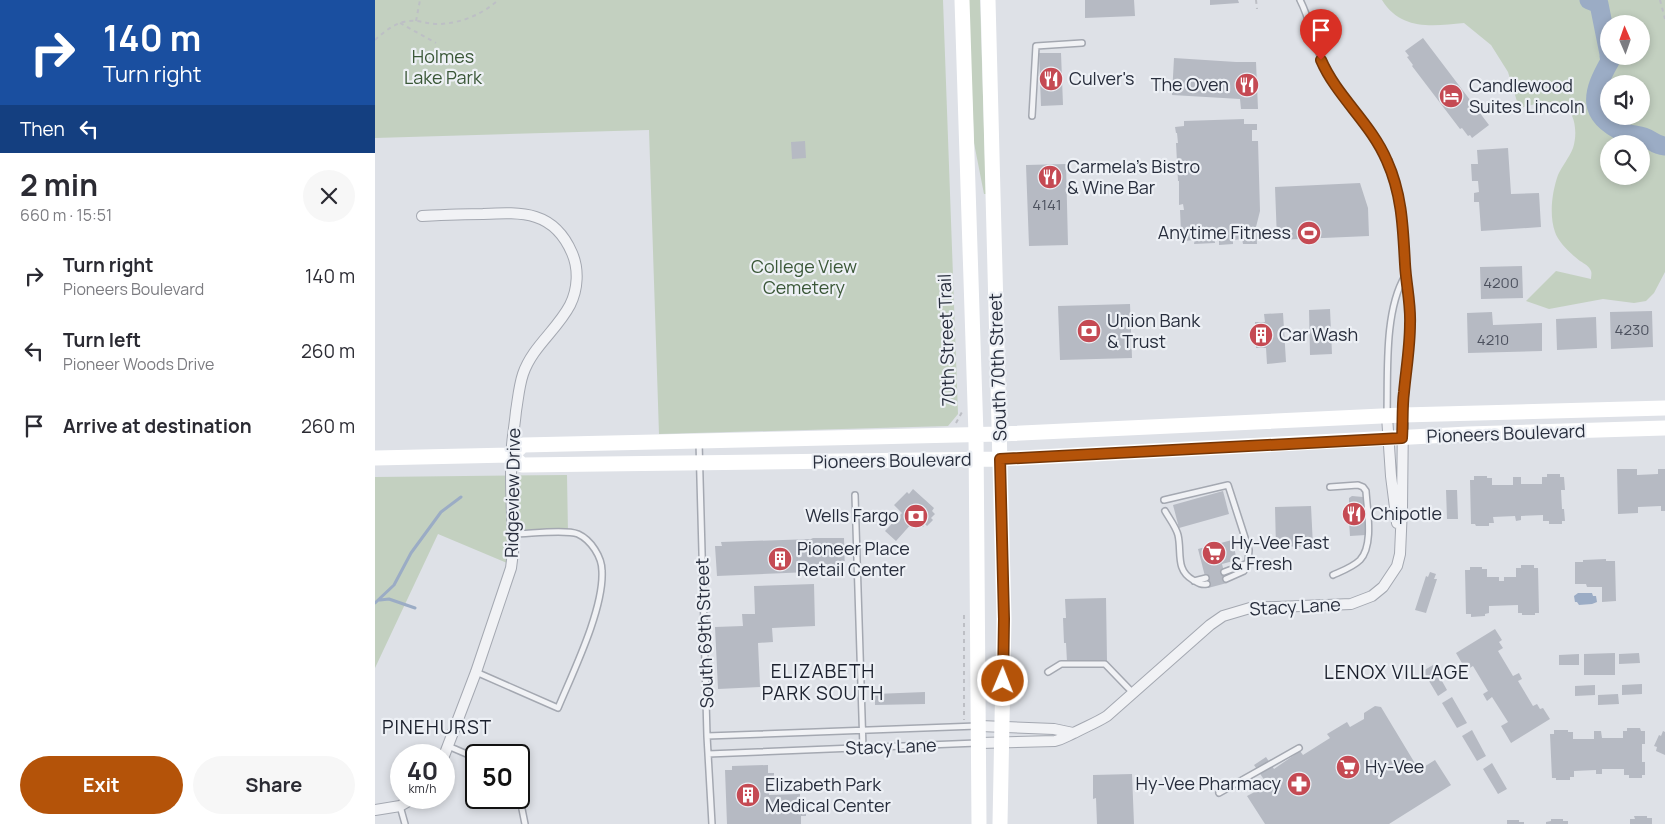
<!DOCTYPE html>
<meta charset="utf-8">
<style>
:root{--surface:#fff;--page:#f7f7f7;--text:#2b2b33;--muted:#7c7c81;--accent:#b45309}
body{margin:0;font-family:Manrope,sans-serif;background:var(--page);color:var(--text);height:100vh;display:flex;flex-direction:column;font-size:19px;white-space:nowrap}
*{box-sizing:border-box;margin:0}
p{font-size:16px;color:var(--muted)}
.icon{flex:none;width:28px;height:28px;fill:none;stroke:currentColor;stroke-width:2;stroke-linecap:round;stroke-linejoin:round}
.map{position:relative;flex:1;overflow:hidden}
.sheet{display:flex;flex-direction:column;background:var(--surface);width:375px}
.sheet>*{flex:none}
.top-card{background:#1a4fa0;color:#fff;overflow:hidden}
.needle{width:32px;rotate:358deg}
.buttons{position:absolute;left:1225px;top:15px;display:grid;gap:10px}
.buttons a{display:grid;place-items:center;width:50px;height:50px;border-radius:50%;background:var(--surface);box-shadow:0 2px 8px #0003;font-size:25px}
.speed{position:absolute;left:15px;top:744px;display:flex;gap:10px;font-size:25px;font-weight:700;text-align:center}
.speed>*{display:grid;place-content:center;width:65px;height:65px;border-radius:50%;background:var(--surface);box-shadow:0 2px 8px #0003;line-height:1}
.speed small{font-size:12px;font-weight:400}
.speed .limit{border:2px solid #111;border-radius:8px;background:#fff;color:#111}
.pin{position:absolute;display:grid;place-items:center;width:42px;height:42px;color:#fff;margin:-51px -21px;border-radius:50% 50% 50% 0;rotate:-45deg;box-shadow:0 0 5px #0007}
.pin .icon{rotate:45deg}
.me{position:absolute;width:55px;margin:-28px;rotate:1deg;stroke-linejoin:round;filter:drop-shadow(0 0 4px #0008)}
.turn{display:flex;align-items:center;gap:18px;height:105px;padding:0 20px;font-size:22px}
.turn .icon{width:65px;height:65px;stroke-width:2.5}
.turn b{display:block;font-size:35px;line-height:42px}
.then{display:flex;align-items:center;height:48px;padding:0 20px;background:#0003;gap:10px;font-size:19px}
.round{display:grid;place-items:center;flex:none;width:52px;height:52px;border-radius:26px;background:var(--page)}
.overview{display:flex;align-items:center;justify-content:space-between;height:85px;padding:0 20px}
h1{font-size:30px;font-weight:700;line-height:38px}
.cta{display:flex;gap:10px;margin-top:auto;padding:10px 20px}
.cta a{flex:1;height:58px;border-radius:30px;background:var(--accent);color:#fff;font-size:20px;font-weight:700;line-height:58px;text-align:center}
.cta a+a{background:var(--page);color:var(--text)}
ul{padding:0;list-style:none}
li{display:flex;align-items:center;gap:15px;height:75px;padding:0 20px}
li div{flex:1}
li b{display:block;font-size:19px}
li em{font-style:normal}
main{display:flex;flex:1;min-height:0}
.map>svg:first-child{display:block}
.green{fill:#c3d0c0;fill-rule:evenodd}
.water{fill:#9bacc5}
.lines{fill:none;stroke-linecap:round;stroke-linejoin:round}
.stream{stroke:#9bacc5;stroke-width:3}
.river{stroke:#9bacc5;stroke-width:19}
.building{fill:#b6bac3}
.service-casing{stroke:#a4a8b1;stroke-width:8}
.minor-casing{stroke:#a4a8b1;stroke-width:12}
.path{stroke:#bdbfc5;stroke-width:2;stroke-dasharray:4 4;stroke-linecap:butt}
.service{stroke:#f1f2f5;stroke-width:5}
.minor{stroke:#f1f2f5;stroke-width:10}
.secondary{stroke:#fff;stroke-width:15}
.route-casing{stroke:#753606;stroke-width:12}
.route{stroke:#b45309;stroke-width:9}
.labels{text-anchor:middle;stroke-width:4.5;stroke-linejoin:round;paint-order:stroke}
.number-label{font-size:15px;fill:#4c515e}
.park-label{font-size:18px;fill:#3a5737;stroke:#edf0f5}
.poi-label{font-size:18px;fill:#282e3d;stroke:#edf0f5;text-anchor:start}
.street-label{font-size:18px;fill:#282e3d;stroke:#edf0f5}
.neighbourhood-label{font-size:19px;letter-spacing:1px;fill:#1b202d;stroke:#edf0f5}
</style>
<main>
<section class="sheet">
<div class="top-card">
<div class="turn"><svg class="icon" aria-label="right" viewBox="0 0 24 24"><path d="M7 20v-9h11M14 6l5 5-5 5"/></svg><div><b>140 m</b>Turn right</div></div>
<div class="then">Then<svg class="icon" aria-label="left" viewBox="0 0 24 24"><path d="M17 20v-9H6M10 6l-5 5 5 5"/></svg></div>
</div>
<div class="overview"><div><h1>2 min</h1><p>660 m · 15:51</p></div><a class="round"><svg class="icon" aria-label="close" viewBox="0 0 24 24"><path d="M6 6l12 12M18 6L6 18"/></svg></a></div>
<ul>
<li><svg class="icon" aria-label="right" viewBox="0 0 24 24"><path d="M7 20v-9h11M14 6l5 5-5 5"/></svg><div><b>Turn right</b><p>Pioneers Boulevard</p></div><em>140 m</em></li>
<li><svg class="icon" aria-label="left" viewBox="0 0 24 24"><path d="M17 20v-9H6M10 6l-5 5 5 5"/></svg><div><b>Turn left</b><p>Pioneer Woods Drive</p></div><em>260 m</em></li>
<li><svg class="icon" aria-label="arrive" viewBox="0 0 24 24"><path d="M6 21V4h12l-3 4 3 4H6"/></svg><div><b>Arrive at destination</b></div><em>260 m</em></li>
</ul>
<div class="cta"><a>Exit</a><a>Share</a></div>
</section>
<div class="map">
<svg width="1290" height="824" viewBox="0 0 1290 824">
<rect width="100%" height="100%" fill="#dee1e7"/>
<path class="green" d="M0,0H568L583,414L573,426L284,434L274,130L0,138Z
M593,0H605L611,194H609L599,143Z
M1007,0H1290V272L1279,293L1271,301L1259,303L1228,299L1174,309L1151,301L1181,271L1216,279C1216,277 1217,273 1216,271C1214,266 1210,264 1205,261C1197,255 1183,242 1180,232C1174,215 1177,192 1183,175C1187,166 1194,158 1198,148C1204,129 1199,101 1175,102C1165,102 1154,106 1144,108L1133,72L1116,45L1089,23C1058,26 1026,31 1007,0ZM1234,24H1266V56H1234ZM1234,84H1266V116H1234ZM1234,144H1266V176H1234Z
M192,475L193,533L138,534L137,565L63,534L0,668V477Z"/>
<path class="water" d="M1203,593H1217L1218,596H1221L1222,602L1217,604L1204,605L1202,602H1200L1199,596Z"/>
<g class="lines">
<path class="stream" d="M5,600L14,599L40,608
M0,603L19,585L36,553L66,512L86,497"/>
<path class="river" d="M1214,0L1224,4L1234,54
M1234,56L1235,61C1216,94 1211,115 1250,133C1256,135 1263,135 1269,137C1278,140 1279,145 1290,146"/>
</g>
<path class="building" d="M710,0H759L760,16L710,18Z
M835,0H863L864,3L835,5Z
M1048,38L1114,125L1097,138L1095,135L1093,136L1087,128L1085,129L1037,66L1038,65L1032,57L1034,56L1030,51Z
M664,53H686L688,105L666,106Z
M799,58L861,62H881L883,109H866L865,99L797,95Z
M869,119V124H882V130H877V141H883L885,211L881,227L882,244H868L867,239L858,240V244L844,245V240H840V243L819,244L820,239L818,240L810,241V232H806L805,210H809L808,204L804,205V181H803L801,143H803L802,133H801L800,127L809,126V121Z
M430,141L431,158L417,159L416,142Z
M1133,148L1136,194L1164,193L1166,227L1106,231L1104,202H1099V193L1104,192L1103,181H1097L1096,164H1103L1102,150Z
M691,164L693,245L654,246L651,165Z
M985,183L993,208L994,236L902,240L900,187Z
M1147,266L1148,298L1106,299L1105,267Z
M755,304L757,358L685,360L683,306Z
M955,309L957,354L935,355L934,310Z
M1277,311L1278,347L1236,349L1235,312Z
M1117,312L1118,325L1167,323V351L1093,353L1092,313Z
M908,313L911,362L892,364L891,348H881L880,322H890L889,314Z
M1221,317L1222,348L1182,350L1181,319Z
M1242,469H1262V475L1283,474V469H1290V511H1286V506L1263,507V513L1243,514Z
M1172,474H1185V477H1189L1190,490H1186L1187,509H1189L1190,521H1187V524H1174V521H1168V515L1146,516V520L1141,521L1140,516L1118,517L1119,523H1114V526H1101L1100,524H1096L1095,480H1099V476H1112V478H1117V485H1138V477H1146V484H1167V477H1172Z
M538,489L559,508L557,511L560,514L556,518L558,520L552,526L550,524L548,527L544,523L542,526L538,522L521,541L510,531L527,513L519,505L532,492L534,494Z
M1071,490H1082L1083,519H1072Z
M848,491L854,514L804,528L798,505Z
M977,496L988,497L991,535L975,536L973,506H974V498Z
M936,506L938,546L901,547L900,507Z
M438,538H469L470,573L434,574V572L342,576L340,546H347L346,542L436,539Z
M857,540L862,560L847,564L852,583L833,588L823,549Z
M1231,559V561H1240L1241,601L1227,602V587H1212L1211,584H1200V562H1208V560Z
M1146,565H1159V568H1163L1164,613H1160V615H1147V613H1143V605L1114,606V613L1110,614V616L1096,617V614H1091L1090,570H1095V567H1107V569H1112V577H1124V581H1129V577H1141V568H1146Z
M1055,572L1061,574L1059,579H1062L1051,613L1040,610L1051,576L1053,577Z
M439,584L440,626L397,628L398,642L383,643L385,687L343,689L340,627L368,626L367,614H380L379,586Z
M731,598L732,661L692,662L691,643H689L688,618H691L690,599Z
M1120,629L1127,640L1124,642L1128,648L1123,651L1138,676L1144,673L1147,679L1143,681L1158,706L1162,704L1165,709L1168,708L1175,719L1136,743L1126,726L1133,722L1117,697L1112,701L1108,694L1113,691L1098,666L1091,670L1081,653Z
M1240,653V675H1209V654Z
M1264,653L1265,663L1244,664V654Z
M1204,654V665H1184V655Z
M1058,665L1072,690L1063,696L1048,671Z
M1267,684V694L1247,695V685Z
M1220,685V695L1200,696V686Z
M550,692V704L500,705V694Z
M1243,694L1244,704L1223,705V695Z
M1077,697L1092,723L1082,728L1067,703Z
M1000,706L1006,707L1044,770L1060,760L1076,785L1014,824H890L872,796L895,784L893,780L890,781L879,765L891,757L899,769L925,751L928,755L955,738L952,734L972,722L975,727L989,719V713Z
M1252,728H1265L1266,731H1270V744H1267V762H1270V775H1267V778H1254V775H1249V769H1227V774H1221V770L1199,771V777H1195V780H1181V778H1177L1175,734H1179V730H1193V732H1198V739H1219V731H1226L1227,738H1248V731H1252Z
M1097,730L1111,756L1102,761L1087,736Z
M1288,731L1290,732V755L1281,751L1282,747L1279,746L1284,735L1286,736Z
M1117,763L1132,789L1123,794L1108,769Z
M393,765V773H399V786H394V795L425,794V802H431V816H426V824H352L350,770H357V766Z
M757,774L759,824H722L721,798L718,799V775Z
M1259,816H1272V818H1277V824H1255V819H1260Z
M1176,819H1188V821H1193V824H1171V822L1176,821Z
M1132,820H1144V822H1149V824H1132Z"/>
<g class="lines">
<g class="service-casing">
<path id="service" d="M925,0C936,21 939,46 950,67C967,100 995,125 1011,158C1027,191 1028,226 1030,262C1031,282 1035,302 1035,322C1036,352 1029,382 1028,412
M657,116L661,46L707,43
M1012,414C1013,373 1009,311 1030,276
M324,442L332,736L337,824
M955,487L983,485L988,487L991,491C992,510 999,545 985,560C978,567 967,571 958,575
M480,495L488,748
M789,500L853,485L874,550L873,563L869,571L851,579
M790,511C794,518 801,527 803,535C807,552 800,570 818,580C823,583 826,585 832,584
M849,572L873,563
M819,581L831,578
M101,672L183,708C198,672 229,609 227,571C227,557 216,540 203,534C190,529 154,534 138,534
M673,672L686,664H730L758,693
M332,736L602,726
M73,746L101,758
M333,754L602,743
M844,793L924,748
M144,794L150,824
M25,806L30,824"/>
</g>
<g class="minor-casing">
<path id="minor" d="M47,216C67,215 88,214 108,214C148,212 179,211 197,253C204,269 203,289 195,305C182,330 157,347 148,374C144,386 143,399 141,411C140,422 138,434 137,445C134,480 138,516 138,552L136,568L101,672L69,756
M1012,416L1016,476L1022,523
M605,726L679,729L698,733
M605,743L680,741C688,739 692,736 699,733C710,727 721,723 732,716L835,625L848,616L875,608L976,604L997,596L1008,587L1022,566L1025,554L1027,508L1028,415
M0,810L25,806L39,798"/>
</g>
<path class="path" d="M881,0L882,9
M1285,0L1290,19
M41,21L45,0
M25,23L61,43
M0,40C12,29 25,19 42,21C49,22 55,24 62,24C84,24 107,15 123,0
M581,423L587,412
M589,615V720"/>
<use href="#service" class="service"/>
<use href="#minor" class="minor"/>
<path class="secondary" d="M587,0L601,435L604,824
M613,0L629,619L625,824
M137,455L147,465L625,459L1093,434L1290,428
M0,458L137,455L148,445L625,434L1028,415L1290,408"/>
</g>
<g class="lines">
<g class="route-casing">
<path id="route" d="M628,681L629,619L625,459L1027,438C1028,423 1027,407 1029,392C1031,370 1035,347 1035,324C1036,304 1031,284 1030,264C1028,228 1027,194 1012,161C996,123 962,97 946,60"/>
</g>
<use href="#route" class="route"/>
</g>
<defs>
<g id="restaurant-disc" transform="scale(1.25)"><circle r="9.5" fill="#c54a53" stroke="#edf0f5"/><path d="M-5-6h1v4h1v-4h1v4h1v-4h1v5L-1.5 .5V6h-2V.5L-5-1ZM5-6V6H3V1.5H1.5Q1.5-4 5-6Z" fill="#fff"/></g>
<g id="hotel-disc" transform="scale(1.25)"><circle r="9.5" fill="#c54a53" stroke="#edf0f5"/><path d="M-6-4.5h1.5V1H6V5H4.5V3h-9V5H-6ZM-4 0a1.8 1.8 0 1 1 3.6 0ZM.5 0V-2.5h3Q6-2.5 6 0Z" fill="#fff"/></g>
<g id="stadium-disc" transform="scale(1.25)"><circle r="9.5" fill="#c54a53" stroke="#edf0f5"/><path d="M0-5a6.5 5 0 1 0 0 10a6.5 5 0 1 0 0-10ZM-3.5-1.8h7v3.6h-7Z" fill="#fff"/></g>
<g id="bank-disc" transform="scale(1.25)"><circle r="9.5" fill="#c54a53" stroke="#edf0f5"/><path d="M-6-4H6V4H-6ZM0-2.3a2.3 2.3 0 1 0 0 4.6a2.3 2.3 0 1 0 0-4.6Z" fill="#fff"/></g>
<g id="building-disc" transform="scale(1.25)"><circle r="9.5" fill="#c54a53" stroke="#edf0f5"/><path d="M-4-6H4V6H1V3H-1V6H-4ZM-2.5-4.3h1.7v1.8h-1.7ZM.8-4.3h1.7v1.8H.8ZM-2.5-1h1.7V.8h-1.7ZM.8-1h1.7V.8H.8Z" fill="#fff"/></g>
<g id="supermarket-disc" transform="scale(1.25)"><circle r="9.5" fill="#c54a53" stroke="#edf0f5"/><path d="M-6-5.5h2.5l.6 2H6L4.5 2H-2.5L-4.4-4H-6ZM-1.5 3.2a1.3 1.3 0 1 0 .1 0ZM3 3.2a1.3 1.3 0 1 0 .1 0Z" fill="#fff"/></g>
<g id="pharmacy-disc" transform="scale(1.25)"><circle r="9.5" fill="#c54a53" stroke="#edf0f5"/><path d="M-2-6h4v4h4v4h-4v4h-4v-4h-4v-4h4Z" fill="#fff"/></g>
</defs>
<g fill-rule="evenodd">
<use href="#restaurant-disc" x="676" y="79"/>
<use href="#restaurant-disc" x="872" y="85"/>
<use href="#hotel-disc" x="1076" y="96"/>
<use href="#restaurant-disc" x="675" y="177"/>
<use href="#stadium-disc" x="934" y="233"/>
<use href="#bank-disc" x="714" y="331"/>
<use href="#building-disc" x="886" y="335"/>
<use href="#restaurant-disc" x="979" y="514"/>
<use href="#bank-disc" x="541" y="516"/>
<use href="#supermarket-disc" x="839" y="553"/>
<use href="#building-disc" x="405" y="559"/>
<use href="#supermarket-disc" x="973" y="767"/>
<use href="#pharmacy-disc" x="924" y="784"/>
<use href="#building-disc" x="373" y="795"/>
</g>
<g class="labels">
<g class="number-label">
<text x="672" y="210">4141</text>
<text x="1126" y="288">4200</text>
<text x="1257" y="335">4230</text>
<text x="1118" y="345">4210</text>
</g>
<g class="park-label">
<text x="68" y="63">Holmes<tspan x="68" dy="21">Lake Park</tspan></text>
<text x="429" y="273">College View<tspan x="429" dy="21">Cemetery</tspan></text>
</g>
<g class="poi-label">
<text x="694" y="85">Culver's</text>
<text x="854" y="91" text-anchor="end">The Oven</text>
<text x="1094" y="92">Candlewood<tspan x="1094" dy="21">Suites Lincoln</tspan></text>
<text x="692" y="173">Carmela's Bistro<tspan x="692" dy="21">&amp; Wine Bar</tspan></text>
<text x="916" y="239" text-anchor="end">Anytime Fitness</text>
<text x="732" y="327">Union Bank<tspan x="732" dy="21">&amp; Trust</tspan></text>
<text x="904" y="341">Car Wash</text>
<text x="996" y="520">Chipotle</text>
<text x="524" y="522" text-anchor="end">Wells Fargo</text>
<text x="856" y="549">Hy-Vee Fast<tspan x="856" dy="21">&amp; Fresh</tspan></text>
<text x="422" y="555">Pioneer Place<tspan x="422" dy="21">Retail Center</tspan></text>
<text x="990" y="773">Hy-Vee</text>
<text x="906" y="790" text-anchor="end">Hy-Vee Pharmacy</text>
<text x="390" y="791">Elizabeth Park<tspan x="390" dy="21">Medical Center</tspan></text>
</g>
<g class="street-label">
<text transform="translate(572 340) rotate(-92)" y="6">70th Street Trail</text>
<text transform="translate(623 367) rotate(-92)" y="6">South 70th Street</text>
<text transform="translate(1131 434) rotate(-2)" y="6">Pioneers Boulevard</text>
<text transform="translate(517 461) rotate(-1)" y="6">Pioneers Boulevard</text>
<text transform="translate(138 493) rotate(-89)" y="6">Ridgeview Drive</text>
<text transform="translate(920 607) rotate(-3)" y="6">Stacy Lane</text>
<text transform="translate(330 633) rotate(-92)" y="6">South 69th Street</text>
<text transform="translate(516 747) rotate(-2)" y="6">Stacy Lane</text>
</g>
<g class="neighbourhood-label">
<text x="448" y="678">ELIZABETH<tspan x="448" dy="22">PARK SOUTH</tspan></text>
<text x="1022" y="679">LENOX VILLAGE</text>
<text x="62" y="734">PINEHURST</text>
</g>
</g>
</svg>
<div class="buttons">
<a><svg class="needle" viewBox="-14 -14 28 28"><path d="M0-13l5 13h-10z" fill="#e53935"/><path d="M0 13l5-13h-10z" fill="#7c7c81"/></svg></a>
<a><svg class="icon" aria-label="sound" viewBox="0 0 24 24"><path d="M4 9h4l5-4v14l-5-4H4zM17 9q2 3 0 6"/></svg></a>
<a><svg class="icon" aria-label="search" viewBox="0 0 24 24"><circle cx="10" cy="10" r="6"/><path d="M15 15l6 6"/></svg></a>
</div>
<div class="speed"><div>40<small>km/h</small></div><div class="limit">50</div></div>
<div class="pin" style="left:946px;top:60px;background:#d93025"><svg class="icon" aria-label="arrive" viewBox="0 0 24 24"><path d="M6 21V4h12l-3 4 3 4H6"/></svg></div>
<svg class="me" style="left:628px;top:681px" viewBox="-20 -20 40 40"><circle r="17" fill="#b45309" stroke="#fff" stroke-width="3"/><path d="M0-11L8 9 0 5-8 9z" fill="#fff"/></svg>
</div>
</main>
